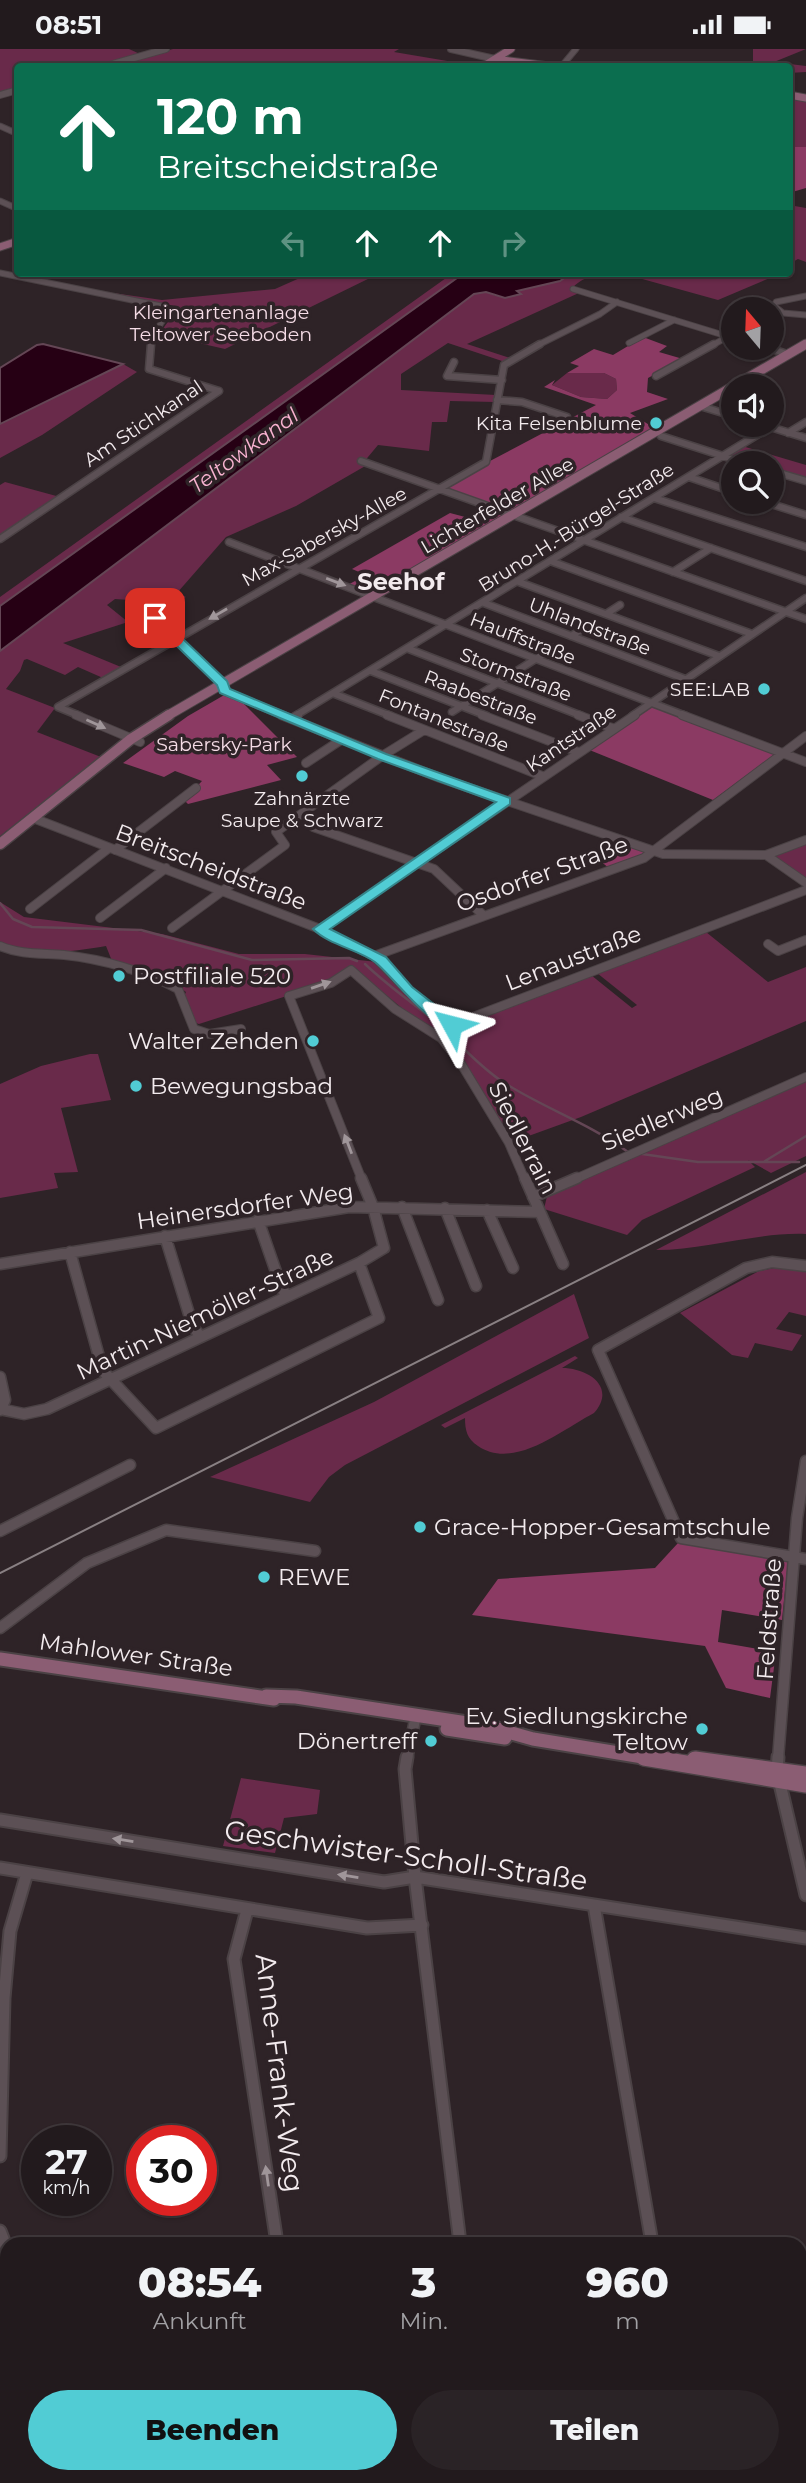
<!DOCTYPE html>
<html lang="de">
<meta charset="utf-8">
<style>
:root{--surface:#221a1d;--page:#2a2326;--text:#f1f3f6;--muted:#a2a1a4;--line:#3f383b;--accent:#51ccd4}
body{margin:0;font-family:Montserrat,sans-serif;background:var(--page);color:var(--text);height:100vh;display:flex;flex-direction:column;font-size:26px;white-space:nowrap}
*{box-sizing:border-box;margin:0}
p{font-size:23px;color:var(--muted)}
.icon{flex:none;width:38px;height:38px;fill:none;stroke:currentColor;stroke-width:2;stroke-linecap:round;stroke-linejoin:round}
.map{position:relative;flex:1;overflow:hidden}
.drawer{position:absolute;left:0px;top:2188px;width:807px;height:247px;display:flex;flex-direction:column;background:var(--surface);border-radius:21px 21px 0 0;box-shadow:0 2px 5px #0004,0 0 0 2px var(--line)}
.drawer>*{flex:none}
.top-card{position:absolute;left:14px;top:14px;width:779px;height:214px;border-radius:7px;box-shadow:0 2px 5px #0004,0 0 0 2px var(--line);background:#0b6e4f;color:#fff;overflow:hidden}
.needle{width:46px;rotate:341deg}
.fabs{position:absolute;left:721px;top:248px;display:grid;gap:14px}
.fabs a{display:grid;place-items:center;width:63px;height:63px;border-radius:50%;background:var(--surface);box-shadow:0 2px 5px #0004,0 0 0 2px var(--line);font-size:35px}
.speed{position:absolute;left:21px;top:2076px;display:flex;gap:14px;font-size:35px;font-weight:700;text-align:center}
.speed>*{display:grid;place-content:center;width:91px;height:91px;border-radius:50%;background:var(--surface);box-shadow:0 2px 5px #0004,0 0 0 2px var(--line);line-height:1}
.speed small{font-size:18px;font-weight:400}
.speed .limit{border:10px solid #d22;background:#fff;color:#111}
.pin{position:absolute;display:grid;place-items:center;width:60px;height:60px;color:#fff;margin:-30px;border-radius:14px;box-shadow:0 4px 10px #0006}
.me{position:absolute;width:77px;margin:-38px;rotate:308deg;stroke-linejoin:round;filter:drop-shadow(0 0 5px #0008)}
.turn{display:flex;align-items:center;gap:24px;height:147px;padding:0 28px;font-size:32px}
.turn .icon{width:91px;height:91px;stroke-width:2.5}
.turn b{display:block;font-size:49px;line-height:60px}
.lanes{display:flex;align-items:center;height:66px;padding:0 28px;background:#0003;justify-content:center;gap:35px;direction:ltr}
.lanes .off{opacity:.35}
.eta{display:flex;justify-content:space-evenly;align-items:center;height:119px;text-align:center}
.eta b{font-size:42px;font-weight:800;line-height:49px}
.button{display:flex;gap:14px;margin-top:auto;padding:14px 28px}
.button a{flex:1;height:80px;border-radius:42px;background:var(--accent);color:#111;font-size:28px;font-weight:800;line-height:80px;text-align:center}
.button a+a{background:var(--page);color:var(--text)}
.status{display:flex;justify-content:space-between;align-items:center;height:49px;padding:0 35px;background:var(--surface);direction:ltr}
.status svg{height:19px;fill:currentColor}
.map>svg:first-child{display:block}
.green{fill:#692a4a}
.forest{fill:#8b3a63}
.water{fill:#260014;stroke:#644655;stroke-width:2}
.lines{fill:none;stroke-linecap:round;stroke-linejoin:round}
.stream{stroke:#644655;stroke-width:2.5}
.minor-far4-casing{stroke:#4b4245;stroke-width:7}
.minor-far3-casing{stroke:#4b4245;stroke-width:9}
.minor-far2-casing{stroke:#4b4245;stroke-width:10}
.minor-far1-casing{stroke:#4b4245;stroke-width:13}
.minor-casing{stroke:#4b4245;stroke-width:15}
.tertiary-casing{stroke:#4b4245;stroke-width:8}
.secondary-far4-casing{stroke:#4b4245;stroke-width:9}
.secondary-far3-casing{stroke:#4b4245;stroke-width:11}
.secondary-far2-casing{stroke:#4b4245;stroke-width:13}
.secondary-far1-casing{stroke:#4b4245;stroke-width:17}
.secondary-casing{stroke:#4b4245;stroke-width:20}
.minor-far4{stroke:#5c5055;stroke-width:5}
.minor-far3{stroke:#5c5055;stroke-width:6}
.minor-far2{stroke:#5c5055;stroke-width:8}
.minor-far1{stroke:#5c5055;stroke-width:10}
.minor{stroke:#5c5055;stroke-width:11}
.tertiary{stroke:#5c5055;stroke-width:6}
.secondary-far4{stroke:#8b5d73;stroke-width:7}
.secondary-far3{stroke:#8b5d73;stroke-width:9}
.secondary-far2{stroke:#8b5d73;stroke-width:10}
.secondary-far1{stroke:#8b5d73;stroke-width:13}
.secondary{stroke:#8b5d73;stroke-width:17}
.tram{stroke:#898083;stroke-width:2}
.oneway{fill:#a0969a}
.route{fill:#51ccd4;stroke:#35858a;stroke-width:2}
.poi-dot{fill:#51ccd4;stroke:#2e2327;stroke-width:2.5}
.labels{text-anchor:middle;stroke-width:7;stroke-linejoin:round;paint-order:stroke}
.far-park-label{font-size:19px;fill:#f5dce6;stroke:#2e2327}
.far-street-label{font-size:19px;fill:#f3ebee;stroke:#2e2327}
.far-poi-label{font-size:19px;fill:#f3ebee;stroke:#2e2327;text-anchor:end}
.far-water-label{font-size:21px;font-style:italic;fill:#f8b2d0;stroke:#2e2327}
.street-label{font-size:23px;fill:#f3ebee;stroke:#2e2327}
.poi-label{font-size:23px;fill:#f3ebee;stroke:#2e2327;text-anchor:start}
.far-district-label{font-size:24px;font-weight:bold;fill:#f3ebee;stroke:#2e2327}
.near-street-label{font-size:28px;fill:#f3ebee;stroke:#2e2327}
</style>
<div class="status"><b>08:51</b><svg viewBox="0 0 49 12"><path d="M0 12V9h3v3zM5 12V6h3v6zM10 12V3h3v9zM15 12V0h3v12zM26 1h20v11H26zM47 4h2v5h-2z"/></svg></div>
<div class="map">
<svg width="806" height="2434" viewBox="0 0 806 2434">
<rect width="100%" height="100%" fill="#2e2327"/>
<path class="green" d="M0,0H129L140,5L94,17L18,18L17,38L0,43Z
M173,0H399L394,3L471,16L110,18Z
M753,0H806L774,13L806,17V23L789,24V18H753Z
M789,49L806,52V98H789Z
M789,156L806,159V213L798,210L789,215Z
M311,224H374V227L225,300L159,285L176,262L175,257L106,243L162,251L275,240Z
M453,224H464L0,557V548Z
M615,224H638C615,235 594,216 572,239L581,243L467,295L510,309L505,313L448,294L401,325V341L496,346L495,353L450,352L447,373H432L429,402L378,396L363,414L367,416L296,457L226,488L177,544L186,548L172,554L115,550L107,556L128,573L63,594L121,618L103,629L78,618L65,626L27,610L24,611L20,622L6,640L55,659L37,683L101,708L0,787V602L474,245L486,243L496,247L560,232L569,225Z
M644,224H771L777,226L718,251L635,228Z
M123,315L137,323L42,386L0,409V375Z
M567,324H604L616,330L617,341L607,350L581,348L552,336Z
M742,397L806,416V431L772,421V415H752L728,408V405Z
M5,433L60,448L0,489V436Z
M806,793V830L775,807Z
M0,853L24,868L162,885L239,905H305L377,913L444,974L442,979L454,978L591,926L632,959L637,956L597,924L706,883L768,933L806,918V972L581,1068L512,1093L460,1013L433,983L436,981L414,969L352,918L327,934L199,975L193,973L184,947L186,943L170,931L112,912L106,897C70,903 34,909 0,893Z
M90,1005H98L111,1051L61,1059L78,1123L54,1124L58,1139L0,1149V1035L41,1017Z
M806,1031V1107L771,1124L748,1111L755,1118L642,1171L627,1186L544,1160L548,1143Z
M806,1123V1185C756,1183 706,1201 656,1201Z
M779,1218L806,1221V1267L789,1263L776,1280L802,1286L792,1302L755,1294L748,1309L732,1306L680,1264L759,1222Z
M574,1245L589,1289L345,1416L329,1428L310,1453L210,1428L374,1353Z
M575,1307L578,1309L562,1319C588,1319 617,1338 594,1364C563,1380 514,1422 478,1397C467,1390 465,1381 465,1369L445,1379L441,1376Z
M241,1729L320,1741L317,1765L284,1769L275,1804L223,1797Z
M0,2236L7,2237V2427H120L119,2434H0Z"/>
<path class="forest" d="M789,98H806V139L789,144Z
M643,288L667,297L659,303L683,310L648,329L647,343L668,350L630,364L656,380L368,547L344,538L366,526L352,520L450,464L469,469L488,457L447,439L490,412L596,356L544,338L555,331L552,336L581,348L607,350L617,341L616,330L604,324H567L579,317L570,314L594,300L613,306Z
M226,645L239,650L297,708L267,716L281,731L188,755L184,751L202,732L175,722L164,728L123,714L188,667Z
M652,657L775,705L713,751L587,700Z
M611,790L643,801L644,807L610,820L593,806Z
M678,1494L788,1512L782,1571L722,1561L718,1593L776,1603L770,1649L726,1639L705,1597L472,1566L498,1530L655,1519Z"/>
<path class="water" d="M464,224H571L560,232L517,242L521,245L505,249L486,243L474,245L0,602V557Z
M43,295L123,315L0,375V319L37,296Z"/>
<g class="lines">
<path class="stream" d="M0,854L13,870L32,878L141,881L252,911L349,909L357,912
M365,915C390,939 418,957 443,980C463,998 480,1018 503,1033C543,1059 589,1074 628,1103
M642,1105L698,1113H799
M765,1112L806,1087"/>
<g class="minor-far4-casing">
<path id="minor-far4" d="M561,18L576,0
M0,77L18,85
M0,152L18,160
M0,224L166,258L168,263L151,290V297
M573,240L733,289
M806,247L776,253L774,257L783,264L806,266
M629,294L674,271
M536,297L600,265L617,253
M711,297L729,287"/>
</g>
<g class="minor-far3-casing">
<path id="minor-far3" d="M151,295L149,320L219,342
M769,299L787,305
M454,313L447,327L502,331
M656,327L714,295
M497,351L522,353L567,368
M700,357L733,367
M767,377L806,389
M788,384L806,373
M661,387L748,415
M361,412L806,570
M772,422L806,432
M689,428L733,443
M654,449L806,498
M765,453L806,466
M621,468L806,532
M0,490L219,342
M229,493L686,667
M553,513L752,585
M673,523L711,499
M519,533L719,607
M484,554L685,630
M606,565L620,556
M129,572L149,565L223,635L224,642L285,667
M571,587L589,576
M409,600L582,667
M371,622L487,667
M335,645L391,667
M452,663L553,599
M80,667L58,658L486,413L504,316L540,295
M295,667L770,378
M632,667L806,549"/>
</g>
<g class="minor-far2-casing">
<path id="minor-far2" d="M76,666L140,693
M281,666L440,729L663,805L766,806L806,791
M387,666L542,727
M482,666L578,703
M578,666L612,679
M682,666L806,713
M291,670L298,666
M306,714L341,691
M33,769L320,880L374,907L407,941L452,976L806,841
M313,778L434,820L484,867
M115,801L196,739
M766,806L806,834
M30,860L109,799
M100,869L166,819
M172,879L285,796L276,783L382,707L424,681
M320,880L635,666
M768,895L778,902L806,891
M0,897C21,906 42,904 64,906C102,910 144,922 178,940L194,980L209,985L241,980
M374,907L644,809L806,687
M362,1131L289,947L331,934L351,921L395,960L441,989L460,1013L509,1094L525,1131
M573,1131L806,1028"/>
</g>
<g class="minor-far1-casing">
<path id="minor-far1" d="M525,1129L563,1215
M533,1148L577,1129
M402,1158L438,1251
M445,1159L476,1237
M487,1161L513,1219
M258,1171L282,1240L287,1247
M165,1187L193,1278L201,1288
M70,1203L103,1322L156,1379L379,1269L359,1214
M0,1215L349,1158L540,1163
M806,1217L772,1213L746,1219L598,1301L681,1489L806,1510
M0,1328L5,1351L0,1361
M0,1360L24,1365L47,1360L359,1214L384,1199L373,1158L361,1129
M0,1482L130,1416
M0,1579L87,1514L166,1481L315,1502
M407,1710L416,1666
M778,1710L797,1469L806,1412"/>
</g>
<g class="minor-casing">
<path id="minor" d="M407,1708L405,1720L415,1828L460,2194
M778,1708L777,1722L806,1846
M0,1771L384,1833L415,1828L806,1889
M0,1819L367,1879L422,1876
M594,1856L652,2194
M247,1861L234,1910L277,2194
M0,2107L4,1949L10,1882L27,1824
M0,2182L7,2200
M800,2350L806,2351"/>
</g>
<g class="tertiary-casing">
<path id="tertiary" d="M451,0L495,10
M102,18L166,0
M0,46L18,41"/>
</g>
<g class="secondary-far4-casing">
<path id="secondary-far4" d="M495,10L557,18
M482,18L511,0
M789,46L806,49
M0,198L18,192
M803,297L806,295"/>
</g>
<g class="secondary-far3-casing">
<path id="secondary-far3" d="M167,667L806,295"/>
</g>
<g class="secondary-far2-casing">
<path id="secondary-far2" d="M0,795L131,690L169,666"/>
</g>
<g class="secondary-far1-casing">
<path id="secondary-far1" d="M0,1610L274,1650
M266,1647L296,1648L487,1677L533,1690L655,1710
M447,1680L505,1689"/>
</g>
<g class="secondary-casing">
<path id="secondary" d="M644,1708L806,1735
M695,1711L806,1726"/>
</g>
<use href="#minor-far4" class="minor-far4"/>
<use href="#minor-far3" class="minor-far3"/>
<use href="#minor-far2" class="minor-far2"/>
<use href="#minor-far1" class="minor-far1"/>
<use href="#minor" class="minor"/>
<use href="#tertiary" class="tertiary"/>
<use href="#secondary-far4" class="secondary-far4"/>
<use href="#secondary-far3" class="secondary-far3"/>
<use href="#secondary-far2" class="secondary-far2"/>
<use href="#secondary-far1" class="secondary-far1"/>
<use href="#secondary" class="secondary"/>
<path class="tram" d="M0,1524L806,1116"/>
</g>
<defs><path id="oneway-solid" d="M-6-.8H1V-3.2L6.5 0L1 3.2V.8H-6Z" transform="scale(1.75)"/></defs>
<g class="oneway">
<use href="#oneway-solid" transform="translate(336 533) rotate(21)"/>
<use href="#oneway-solid" transform="translate(218 565) rotate(150)"/>
<use href="#oneway-solid" transform="translate(96 675) rotate(24)"/>
<use href="#oneway-solid" transform="translate(321 936) rotate(-19)"/>
<use href="#oneway-solid" transform="translate(348 1095) rotate(-111)"/>
<use href="#oneway-solid" transform="translate(123 1791) rotate(-171)"/>
<use href="#oneway-solid" transform="translate(348 1827) rotate(-171)"/>
<use href="#oneway-solid" transform="translate(267 2127) rotate(-98)"/>
</g>
<path class="route" d="M151,567H159L227,632L230,640L386,705L510,749V755L330,880L386,908L412,938L457,973V979C434,984 392,926 375,913C357,900 329,896 313,880L496,753L378,710L220,644L217,636L151,572Z"/>
<g class="poi-dot">
<circle cx="656" cy="374" r="7"/>
<circle cx="764" cy="640" r="7"/>
<circle cx="302" cy="727" r="7"/>
<circle cx="119" cy="927" r="7"/>
<circle cx="313" cy="992" r="7"/>
<circle cx="136" cy="1037" r="7"/>
<circle cx="420" cy="1478" r="7"/>
<circle cx="264" cy="1528" r="7"/>
<circle cx="702" cy="1680" r="7"/>
<circle cx="431" cy="1692" r="7"/>
</g>
<g class="labels">
<g class="far-park-label">
<text x="221" y="270">Kleingartenanlage<tspan x="221" dy="22">Teltower Seeboden</tspan></text>
<text x="224" y="702">Sabersky-Park</text>
</g>
<g class="far-street-label">
<text transform="translate(143 374) rotate(-34)" y="7">Am Stichkanal</text>
<text transform="translate(497 456) rotate(-30)" y="7">Lichterfelder Allee</text>
<text transform="translate(576 478) rotate(-32)" y="7">Bruno-H.-Bürgel-Straße</text>
<text transform="translate(324 487) rotate(-29)" y="7">Max-Sabersky-Allee</text>
<text transform="translate(590 577) rotate(21)" y="7">Uhlandstraße</text>
<text transform="translate(523 589) rotate(21)" y="7">Hauffstraße</text>
<text transform="translate(516 625) rotate(21)" y="7">Stormstraße</text>
<text transform="translate(481 648) rotate(21)" y="7">Raabestraße</text>
<text transform="translate(444 671) rotate(22)" y="7">Fontanestraße</text>
<text transform="translate(571 689) rotate(-34)" y="7">Kantstraße</text>
</g>
<g class="far-poi-label">
<text x="642" y="381">Kita Felsenblume</text>
<text x="750" y="647">SEE:LAB</text>
<text x="302" y="756" text-anchor="middle">Zahnärzte<tspan x="302" dy="22">Saupe &amp; Schwarz</tspan></text>
</g>
<g class="far-water-label">
<text transform="translate(244 402) rotate(-36)" y="7">Teltowkanal</text>
</g>
<g class="street-label">
<text transform="translate(211 818) rotate(21)" y="8">Breitscheidstraße</text>
<text transform="translate(542 825) rotate(-20)" y="8">Osdorfer Straße</text>
<text transform="translate(573 909) rotate(-21)" y="8">Lenaustraße</text>
<text transform="translate(662 1070) rotate(-23)" y="8">Siedlerweg</text>
<text transform="translate(523 1089) rotate(63)" y="8">Siedlerrain</text>
<text transform="translate(245 1157) rotate(-8)" y="8">Heinersdorfer Weg</text>
<text transform="translate(205 1265) rotate(-25)" y="8">Martin-Niemöller-Straße</text>
<text transform="translate(769 1570) rotate(-86)" y="8">Feldstraße</text>
<text transform="translate(136 1606) rotate(8)" y="8">Mahlower Straße</text>
</g>
<g class="poi-label">
<text x="133" y="935">Postfiliale 520</text>
<text x="299" y="1000" text-anchor="end">Walter Zehden</text>
<text x="150" y="1045">Bewegungsbad</text>
<text x="434" y="1486">Grace-Hopper-Gesamtschule</text>
<text x="278" y="1536">REWE</text>
<text x="688" y="1675" text-anchor="end">Ev. Siedlungskirche<tspan x="688" dy="26">Teltow</tspan></text>
<text x="417" y="1700" text-anchor="end">Dönertreff</text>
</g>
<g class="far-district-label">
<text x="401" y="541">Seehof</text>
</g>
<g class="near-street-label">
<text transform="translate(406 1806) rotate(8)" y="10">Geschwister-Scholl-Straße</text>
<text transform="translate(280 2024) rotate(83)" y="10">Anne-Frank-Weg</text>
</g>
</g>
</svg>
<div class="fabs">
<a><svg class="needle" viewBox="-14 -14 28 28"><path d="M0-13l5 13h-10z" fill="#e53935"/><path d="M0 13l5-13h-10z" fill="#a2a1a4"/></svg></a>
<a><svg class="icon" aria-label="sound" viewBox="0 0 24 24"><path d="M4 9h4l5-4v14l-5-4H4zM17 9q2 3 0 6"/></svg></a>
<a><svg class="icon" aria-label="search" viewBox="0 0 24 24"><circle cx="10" cy="10" r="6"/><path d="M15 15l6 6"/></svg></a>
</div>
<div class="speed"><div>27<small>km/h</small></div><div class="limit">30</div></div>
<div class="pin" style="left:155px;top:569px;background:#d93025"><svg class="icon" aria-label="arrive" viewBox="0 0 24 24"><path d="M6 21V4h12l-3 4 3 4H6"/></svg></div>
<svg class="me" style="left:452px;top:976px" viewBox="-20 -20 40 40"><path d="M0-17L14 15 0 8-14 15z" fill="#51ccd4" stroke="#fff" stroke-width="4"/></svg>
<div class="top-card">
<div class="turn"><svg class="icon" aria-label="ahead" viewBox="0 0 24 24"><path d="M12 20V5M6 11l6-6 6 6"/></svg><div><b>120 m</b>Breitscheidstraße</div></div>
<div class="lanes"><svg class="icon off" aria-label="left" viewBox="0 0 24 24"><path d="M17 20v-9H6M10 6l-5 5 5 5"/></svg><svg class="icon" aria-label="ahead" viewBox="0 0 24 24"><path d="M12 20V5M6 11l6-6 6 6"/></svg><svg class="icon" aria-label="ahead" viewBox="0 0 24 24"><path d="M12 20V5M6 11l6-6 6 6"/></svg><svg class="icon off" aria-label="right" viewBox="0 0 24 24"><path d="M7 20v-9h11M14 6l5 5-5 5"/></svg></div>
</div>
<section class="drawer">
<div class="eta">
<div><b>08:54</b><p>Ankunft</p></div>
<div><b>3</b><p>Min.</p></div>
<div><b>960</b><p>m</p></div>
</div>
<div class="button"><a>Beenden</a><a>Teilen</a></div>
</section>
</div>
